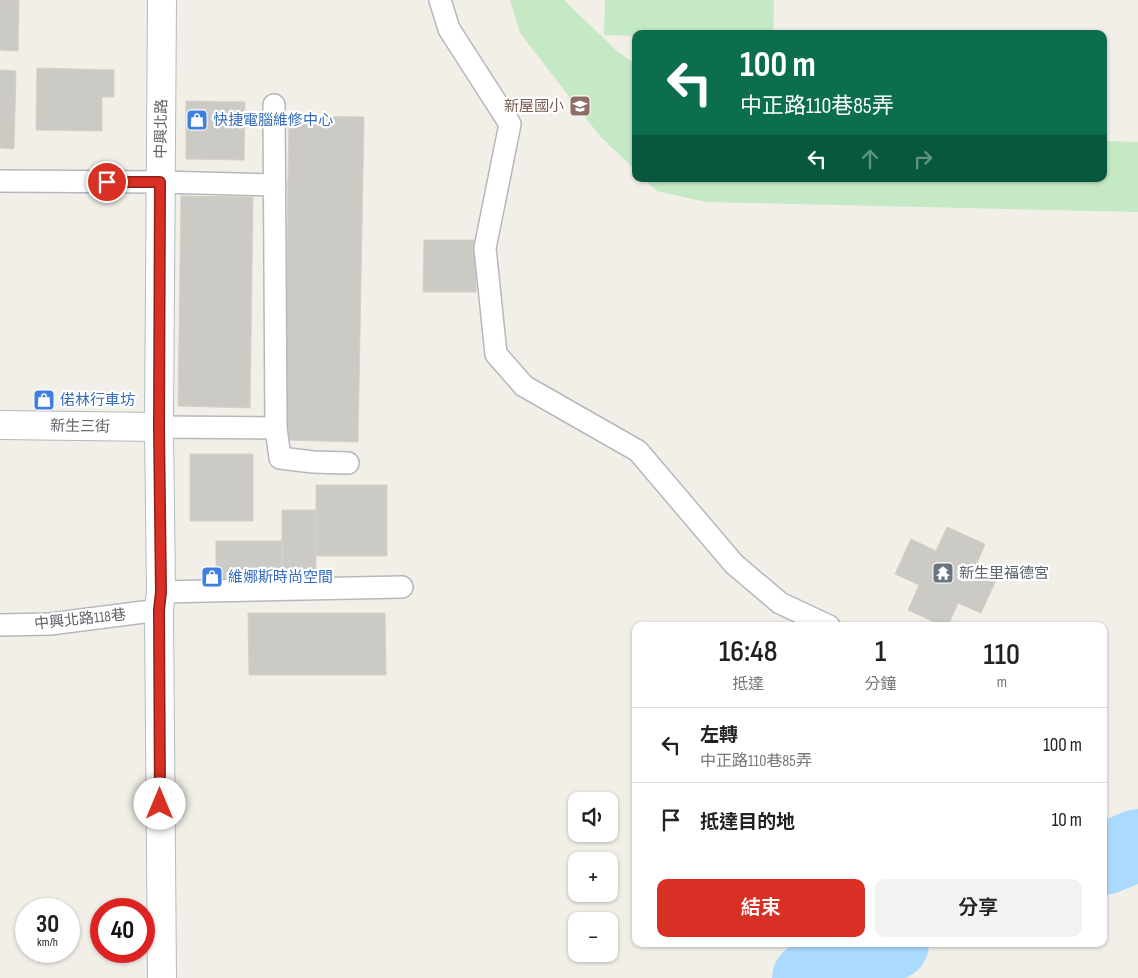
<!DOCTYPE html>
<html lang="zh-TW">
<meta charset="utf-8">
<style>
:root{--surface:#fff;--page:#f2f2f2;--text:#222;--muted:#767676;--line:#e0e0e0;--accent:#d93025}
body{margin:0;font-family:"Sofia Sans Condensed","Noto Sans TC",sans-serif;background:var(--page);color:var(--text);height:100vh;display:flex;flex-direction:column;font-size:19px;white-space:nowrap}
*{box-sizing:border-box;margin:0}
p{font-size:16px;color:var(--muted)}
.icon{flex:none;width:28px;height:28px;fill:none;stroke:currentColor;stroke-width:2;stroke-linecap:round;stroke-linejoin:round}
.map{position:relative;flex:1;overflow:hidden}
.drawer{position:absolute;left:632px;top:622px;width:475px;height:325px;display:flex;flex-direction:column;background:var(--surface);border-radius:10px;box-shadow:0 1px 4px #0004}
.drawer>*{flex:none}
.top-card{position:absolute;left:632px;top:30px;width:475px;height:152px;border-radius:10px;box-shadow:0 1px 4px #0004;background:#0b6e4f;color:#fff;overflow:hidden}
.controls{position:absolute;left:568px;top:792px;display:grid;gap:10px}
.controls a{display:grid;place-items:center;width:50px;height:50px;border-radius:10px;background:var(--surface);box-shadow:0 1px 4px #0004;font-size:25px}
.speed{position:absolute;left:15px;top:898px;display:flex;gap:10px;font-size:25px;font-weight:700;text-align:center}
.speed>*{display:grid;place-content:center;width:65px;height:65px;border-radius:50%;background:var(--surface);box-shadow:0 1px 4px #0004;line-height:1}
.speed small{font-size:12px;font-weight:400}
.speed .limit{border:8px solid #d22;background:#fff;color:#111}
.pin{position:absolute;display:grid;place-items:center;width:42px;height:42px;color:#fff;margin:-21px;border:2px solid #fff;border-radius:50%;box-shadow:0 1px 5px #0007}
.me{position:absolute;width:55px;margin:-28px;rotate:0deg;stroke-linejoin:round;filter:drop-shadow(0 0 4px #0008)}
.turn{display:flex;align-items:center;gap:18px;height:105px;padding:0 25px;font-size:22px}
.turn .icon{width:65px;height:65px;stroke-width:2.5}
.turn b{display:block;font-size:35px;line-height:42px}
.lanes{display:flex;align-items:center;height:48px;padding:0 25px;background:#0003;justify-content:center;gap:25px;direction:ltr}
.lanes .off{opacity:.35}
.eta{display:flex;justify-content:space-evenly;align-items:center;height:85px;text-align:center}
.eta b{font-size:30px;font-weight:600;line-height:35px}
.primary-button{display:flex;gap:10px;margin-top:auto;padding:10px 25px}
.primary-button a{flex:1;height:58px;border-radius:10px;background:var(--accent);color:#fff;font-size:20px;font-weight:600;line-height:58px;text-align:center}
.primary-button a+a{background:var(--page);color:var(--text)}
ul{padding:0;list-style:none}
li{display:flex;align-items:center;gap:15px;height:75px;padding:0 25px;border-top:1px solid var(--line)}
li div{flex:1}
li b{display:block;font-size:19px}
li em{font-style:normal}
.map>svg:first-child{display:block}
.green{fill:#c5e8c5}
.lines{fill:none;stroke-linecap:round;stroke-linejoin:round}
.river{stroke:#aadaff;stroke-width:72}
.building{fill:#cccac5;stroke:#d6d1c6}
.lane-casing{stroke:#b5b8bc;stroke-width:24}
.street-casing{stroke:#b5b8bc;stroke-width:30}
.secondary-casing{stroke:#b6babf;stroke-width:30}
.lane{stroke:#fff;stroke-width:21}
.street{stroke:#fff;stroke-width:28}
.secondary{stroke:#fff;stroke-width:28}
.route-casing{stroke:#8d1f18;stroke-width:12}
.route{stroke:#d93025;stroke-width:9}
.labels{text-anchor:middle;stroke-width:4.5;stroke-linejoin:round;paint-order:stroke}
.education-label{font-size:15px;fill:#785e54;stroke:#fff;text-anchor:end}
.shop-label{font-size:15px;fill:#366cbe;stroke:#fff;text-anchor:start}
.street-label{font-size:15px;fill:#5f6368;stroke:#fff}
.worship-label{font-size:15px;fill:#5b616d;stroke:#fff;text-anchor:start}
</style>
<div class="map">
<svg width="1138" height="978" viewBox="0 0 1138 978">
<rect width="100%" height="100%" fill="#f1efe8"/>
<path class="green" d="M510,0H565L569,5L617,51L636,65V171L599,135L520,33Z
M605,0H774L773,34H636V36L604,35Z
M1104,141L1138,142V212L706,202L657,191L644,179H1104Z"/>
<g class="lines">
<path class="river" d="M1104,859L1138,845
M808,978L893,944"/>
</g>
<path class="building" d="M0,0H19L18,51L0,50Z
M37,68L114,70V97H102V131L36,130Z
M0,70L16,71L14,149L0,148Z
M186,101L245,102L244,160L186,159Z
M289,116L364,117L358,442L284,440Z
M181,196L253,197L250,408L178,406Z
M424,240H476V292H423Z
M190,454H253V521H190Z
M316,485H387V556H316Z
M282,510H316V578H282Z
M947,527L985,544L975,568L997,578L981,613L958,603L948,626H943L908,610L919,585L895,574L911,539L936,551Z
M216,541H282V578L216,579Z
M248,613H385L386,675H249Z"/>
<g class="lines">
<g class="lane-casing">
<path id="lane" d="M440,0L449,29L510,124L485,248L496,354L524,386L638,451L734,564L780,603L829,626
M274,105L276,428
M0,181L160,182L275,185
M159,427L276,428L280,458L313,462L348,463
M161,592L402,587
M0,625L50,624L159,610"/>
</g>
<g class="street-casing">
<path id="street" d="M0,425L159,427"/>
</g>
<g class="secondary-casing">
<path id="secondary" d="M162,978L159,610L161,592L159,427L162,0"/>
</g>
<use href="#lane" class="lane"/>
<use href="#street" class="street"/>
<use href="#secondary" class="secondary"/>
</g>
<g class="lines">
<g class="route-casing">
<path id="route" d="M107,182H160L159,428L161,592L159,610L160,804"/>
</g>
<use href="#route" class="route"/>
</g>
<defs>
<g id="school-square" transform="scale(1.125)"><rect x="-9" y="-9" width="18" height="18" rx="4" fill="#8d6e63" stroke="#fff"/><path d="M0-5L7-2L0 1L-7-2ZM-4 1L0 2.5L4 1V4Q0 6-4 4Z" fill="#fff"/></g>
<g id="shop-square" transform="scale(1.125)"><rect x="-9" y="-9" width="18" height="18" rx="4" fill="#3f7fe0" stroke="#fff"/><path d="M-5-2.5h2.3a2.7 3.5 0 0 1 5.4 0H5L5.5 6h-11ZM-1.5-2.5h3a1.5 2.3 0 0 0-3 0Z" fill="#fff"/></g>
<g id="temple-square" transform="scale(1.125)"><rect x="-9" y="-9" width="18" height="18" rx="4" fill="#6b7280" stroke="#fff"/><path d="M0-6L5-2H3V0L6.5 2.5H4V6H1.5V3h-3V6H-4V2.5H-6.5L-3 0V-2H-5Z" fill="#fff"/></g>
</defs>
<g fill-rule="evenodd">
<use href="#school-square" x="580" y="106"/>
<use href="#shop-square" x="197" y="120"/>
<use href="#shop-square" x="44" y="400"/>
<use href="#temple-square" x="943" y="573"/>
<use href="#shop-square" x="212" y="577"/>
</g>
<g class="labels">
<g class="education-label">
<text x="564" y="111">新屋國小</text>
</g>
<g class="shop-label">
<text x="213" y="125">快捷電腦維修中心</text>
<text x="60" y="405">偌林行車坊</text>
<text x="228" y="582">維娜斯時尚空間</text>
</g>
<g class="street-label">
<text transform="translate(161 129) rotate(-89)" y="5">中興北路</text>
<text transform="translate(80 426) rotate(1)" y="5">新生三街</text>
<text transform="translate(80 619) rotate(-6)" y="5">中興北路118巷</text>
</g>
<g class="worship-label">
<text x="959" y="578">新生里福德宮</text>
</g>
</g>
</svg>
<div class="controls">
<a><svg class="icon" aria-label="sound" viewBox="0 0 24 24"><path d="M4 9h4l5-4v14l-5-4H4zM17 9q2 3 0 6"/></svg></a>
<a>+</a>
<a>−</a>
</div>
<div class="speed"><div>30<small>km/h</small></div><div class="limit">40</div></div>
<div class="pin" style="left:107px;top:182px;background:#d93025"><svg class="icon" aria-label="arrive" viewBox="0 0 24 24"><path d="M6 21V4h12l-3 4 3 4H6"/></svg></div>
<svg class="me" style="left:160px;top:804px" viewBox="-20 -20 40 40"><circle r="19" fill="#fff"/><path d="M0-13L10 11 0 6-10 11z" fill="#d93025"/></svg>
<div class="top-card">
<div class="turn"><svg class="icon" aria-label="left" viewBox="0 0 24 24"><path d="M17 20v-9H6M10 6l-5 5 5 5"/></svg><div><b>100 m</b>中正路110巷85弄</div></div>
<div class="lanes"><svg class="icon" aria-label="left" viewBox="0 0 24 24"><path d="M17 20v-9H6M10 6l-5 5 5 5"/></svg><svg class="icon off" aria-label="ahead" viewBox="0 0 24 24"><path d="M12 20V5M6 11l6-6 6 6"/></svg><svg class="icon off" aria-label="right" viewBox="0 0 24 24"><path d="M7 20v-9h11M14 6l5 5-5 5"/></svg></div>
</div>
<section class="drawer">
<div class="eta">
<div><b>16:48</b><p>抵達</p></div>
<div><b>1</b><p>分鐘</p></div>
<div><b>110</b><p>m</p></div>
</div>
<ul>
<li><svg class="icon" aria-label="left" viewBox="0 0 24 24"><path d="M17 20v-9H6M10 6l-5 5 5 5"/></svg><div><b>左轉</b><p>中正路110巷85弄</p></div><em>100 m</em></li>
<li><svg class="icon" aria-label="arrive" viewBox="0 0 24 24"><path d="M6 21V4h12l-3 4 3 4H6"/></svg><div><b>抵達目的地</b></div><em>10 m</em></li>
</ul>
<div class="primary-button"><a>結束</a><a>分享</a></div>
</section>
</div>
